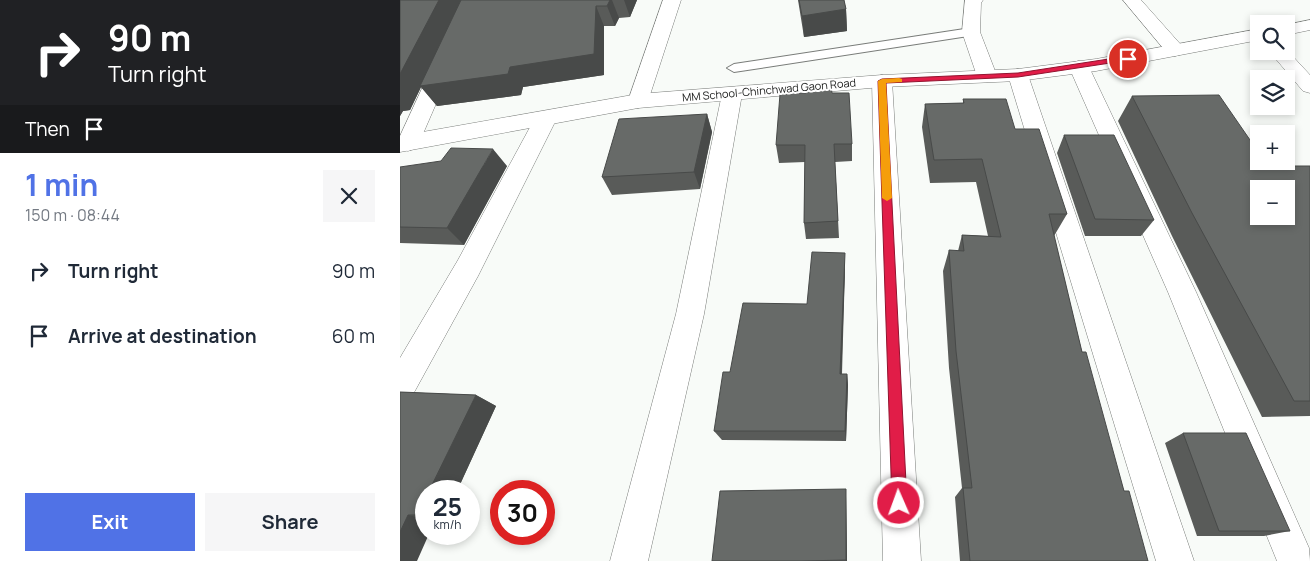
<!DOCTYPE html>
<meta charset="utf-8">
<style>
:root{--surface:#fff;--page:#f6f6f7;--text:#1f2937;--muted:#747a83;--accent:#5072e6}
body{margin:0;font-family:Manrope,sans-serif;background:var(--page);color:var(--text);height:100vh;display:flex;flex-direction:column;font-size:19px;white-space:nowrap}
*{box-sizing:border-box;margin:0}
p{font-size:16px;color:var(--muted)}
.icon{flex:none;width:28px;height:28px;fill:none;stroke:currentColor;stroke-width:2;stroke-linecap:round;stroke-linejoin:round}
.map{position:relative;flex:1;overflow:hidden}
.sheet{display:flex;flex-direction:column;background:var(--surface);width:400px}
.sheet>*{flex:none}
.hud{background:#202124;color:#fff;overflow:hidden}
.fabs{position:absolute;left:850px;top:15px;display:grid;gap:10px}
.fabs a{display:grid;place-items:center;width:45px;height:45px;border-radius:0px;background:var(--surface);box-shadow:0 2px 8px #0003;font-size:25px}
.speed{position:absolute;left:15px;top:480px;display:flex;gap:10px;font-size:25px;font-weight:700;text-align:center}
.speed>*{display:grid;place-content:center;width:65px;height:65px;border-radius:50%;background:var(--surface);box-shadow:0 2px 8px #0003;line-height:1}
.speed small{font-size:12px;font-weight:400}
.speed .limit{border:8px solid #d22;background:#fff;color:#111}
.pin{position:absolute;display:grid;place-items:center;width:42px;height:42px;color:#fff;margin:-21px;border:2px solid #fff;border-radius:50%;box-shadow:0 1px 5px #0007}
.me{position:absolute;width:55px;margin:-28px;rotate:358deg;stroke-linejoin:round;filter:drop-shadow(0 0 4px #0008)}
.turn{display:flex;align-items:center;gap:18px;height:105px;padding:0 25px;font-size:22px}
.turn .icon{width:65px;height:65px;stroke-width:2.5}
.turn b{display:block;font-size:35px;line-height:42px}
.then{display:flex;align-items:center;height:48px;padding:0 25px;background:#0003;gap:10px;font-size:19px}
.round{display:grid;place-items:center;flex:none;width:52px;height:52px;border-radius:0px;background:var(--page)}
.summary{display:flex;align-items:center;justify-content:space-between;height:85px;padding:0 25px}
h1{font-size:30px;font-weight:700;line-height:38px;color:var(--accent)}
.action{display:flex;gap:10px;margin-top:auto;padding:10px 25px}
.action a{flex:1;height:58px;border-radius:0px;background:var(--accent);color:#fff;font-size:20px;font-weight:700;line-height:58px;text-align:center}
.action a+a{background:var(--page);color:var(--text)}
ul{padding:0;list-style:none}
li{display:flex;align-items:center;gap:15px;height:65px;padding:0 25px}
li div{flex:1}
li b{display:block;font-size:19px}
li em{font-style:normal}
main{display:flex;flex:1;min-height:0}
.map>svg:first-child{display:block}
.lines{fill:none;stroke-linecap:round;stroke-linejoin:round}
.lane-casing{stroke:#797c79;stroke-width:2}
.street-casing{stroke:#797c79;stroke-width:1}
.secondary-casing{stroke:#797c79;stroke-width:1}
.lane{fill:#fff;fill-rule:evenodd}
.street{fill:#fff;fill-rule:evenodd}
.secondary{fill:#fff;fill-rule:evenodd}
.wall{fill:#595b59}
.shaded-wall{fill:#484a49}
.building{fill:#676a68;stroke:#484a49;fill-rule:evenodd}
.route{fill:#e11d48;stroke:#92132f}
.slow{fill:#f59e0b}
.labels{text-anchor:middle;stroke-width:4;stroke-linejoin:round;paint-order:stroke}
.far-street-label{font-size:11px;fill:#191a19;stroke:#fff}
</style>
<main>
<section class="sheet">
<div class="hud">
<div class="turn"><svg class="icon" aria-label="right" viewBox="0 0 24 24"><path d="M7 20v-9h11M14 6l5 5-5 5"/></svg><div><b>90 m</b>Turn right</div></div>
<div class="then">Then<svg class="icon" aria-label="arrive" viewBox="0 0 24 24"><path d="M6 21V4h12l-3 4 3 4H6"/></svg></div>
</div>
<div class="summary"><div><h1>1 min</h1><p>150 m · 08:44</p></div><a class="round"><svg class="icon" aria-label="close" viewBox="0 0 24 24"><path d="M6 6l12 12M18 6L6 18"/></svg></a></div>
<ul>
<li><svg class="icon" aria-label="right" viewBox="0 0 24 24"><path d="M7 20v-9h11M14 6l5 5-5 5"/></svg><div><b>Turn right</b></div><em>90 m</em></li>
<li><svg class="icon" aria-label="arrive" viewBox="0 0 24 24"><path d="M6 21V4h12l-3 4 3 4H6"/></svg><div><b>Arrive at destination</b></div><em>60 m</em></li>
</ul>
<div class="action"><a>Exit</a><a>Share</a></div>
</section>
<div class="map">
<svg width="910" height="561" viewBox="0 0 910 561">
<rect width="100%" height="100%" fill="#f8fbf8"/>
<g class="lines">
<g class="lane-casing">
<path id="lane" d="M571,28L575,29L577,32L575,35L334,72L327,68L334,64Z"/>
</g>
<g class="street-casing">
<path id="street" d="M63,0H81L19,143L16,148L8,151L0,148V136Z
M263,0H281L248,101L245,106L238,108L231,106L228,101Z
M565,0H583L581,3L580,32L597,76L594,80L587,82L580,80L577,76L562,32Z
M723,0H741L782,46L784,50L782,54L775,56L768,54Z
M886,49L910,75V93L903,91L869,51H886Z
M679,61L686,63L689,67L796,292L909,548L910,561H877L768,292L669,67L672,63Z
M618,69L625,71L628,75L794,561H756L608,75L611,71Z
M482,75L489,77L492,81L521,561H483L472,81L475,77Z
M332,88L339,90L342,94L304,314L248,561H210L276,314L322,94L325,90Z
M146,111L154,113L157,118L78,276L11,398L0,402V358L58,260L135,118L138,113Z"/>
</g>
<g class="secondary-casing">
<path id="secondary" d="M910,20V30L886,35V25Z
M859,29V40L696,71L618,81L482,87L238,108L0,152V136L238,94L482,75L618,69L696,59Z"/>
</g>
<use href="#lane" class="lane"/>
<use href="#street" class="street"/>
<use href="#secondary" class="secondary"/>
</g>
<path class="wall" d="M0,0H237L230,17L219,18L215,26H204V75L123,87L121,95L37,106L21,87L10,110L3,111L0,116Z
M398,0H444L446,9L447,31L404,37Z
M406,93H432L452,144V161L435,162L439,238L406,239L404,223L405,162L379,163L376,145Z
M732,96L868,166H910V416L862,417L772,236L718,121Z
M563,99L615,129L667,214L654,236L682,352L724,491L748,561H560L555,497L562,488L549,368L543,271L549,250L558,251L562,235L588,236L576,182L530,183L522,127L525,104L563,103Z
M307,114L312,132L300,189L212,195L202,177Z
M664,135L754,220L741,236H685L657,153Z
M107,166L64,245L0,243V167Z
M445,268L442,374H447L448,385L446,441L322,440L314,431L330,372L407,304Z
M0,392L76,395L96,406L57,491H26V534L0,561Z
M783,433L890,531L864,536H797L765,443Z
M446,496L447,561H312Z"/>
<path class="shaded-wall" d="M39,0H62L110,67L196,6L204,26V75L123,87L121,95L37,106L21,87L10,110L3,111L0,116V74Z
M210,0H212L219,18L215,26L207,6Z
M224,0H237L230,17Z
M446,9L447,31L404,37L402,16Z
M307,114L312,132L300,189L294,172Z
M93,149L107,166L64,245L47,228Z
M445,253V268L441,385L440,374Z
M447,374L448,385L446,441L445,431Z
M76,395L96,406L57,491H29Z
M446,489V496L447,561H446Z
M26,496V517L17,515Z
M8,515L26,519V534H29L17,561H0V532Z"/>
<path class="building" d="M0,0H39L0,74Z
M61,0H210L207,6H196L194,54L110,67L108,74L20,86Z
M399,0H444L446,9L402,16Z
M431,87L432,93H449L452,144H434L438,221L404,223L405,145H376L380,94L406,93V88Z
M819,95L859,153V161H864L868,166H910V401H894L792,213L732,96ZM859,189H886V216H859Z
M563,99H606L615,129H639L667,214H649L682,352H686L724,491H729L748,561H570L563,488H572L556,351L549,250L564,251L562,235L601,237L582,159L534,160L525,104L564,103Z
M307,114L294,172L202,177L219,119Z
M664,135H714L754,220L695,219Z
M51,148L93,149L47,228L0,227V167L41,161Z
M412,252L445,253L440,374H447L445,431H314L323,372H330L343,303L407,304Z
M0,392L76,395L29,491H26V496L17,515H8L0,532Z
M783,433H846L890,531H819Z
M446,489V560L402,561H312L320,491Z"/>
<path class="route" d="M728,56L732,59L730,60L618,77L486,83L507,503L504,509L499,511L494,509L492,503L478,81L482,79L618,73Z"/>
<path class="slow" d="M499,78L502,79V82L486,83L492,198L487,201L482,198L478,81L482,79Z"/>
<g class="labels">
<g class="far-street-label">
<text transform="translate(369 90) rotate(-5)" y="4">MM School-Chinchwad Gaon Road</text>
</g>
</g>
</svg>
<div class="fabs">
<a><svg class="icon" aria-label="search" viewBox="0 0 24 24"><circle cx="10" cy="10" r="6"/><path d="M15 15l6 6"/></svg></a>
<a><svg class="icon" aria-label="layers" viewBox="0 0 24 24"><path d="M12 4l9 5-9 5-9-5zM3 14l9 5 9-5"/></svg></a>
<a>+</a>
<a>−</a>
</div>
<div class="speed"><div>25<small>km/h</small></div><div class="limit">30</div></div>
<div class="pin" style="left:728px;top:59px;background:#d93025"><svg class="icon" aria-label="arrive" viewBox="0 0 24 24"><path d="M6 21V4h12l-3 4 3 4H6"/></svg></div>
<svg class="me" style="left:499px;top:503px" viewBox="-20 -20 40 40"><circle r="17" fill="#e11d48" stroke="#fff" stroke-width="3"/><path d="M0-11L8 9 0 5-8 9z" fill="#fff"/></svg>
</div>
</main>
